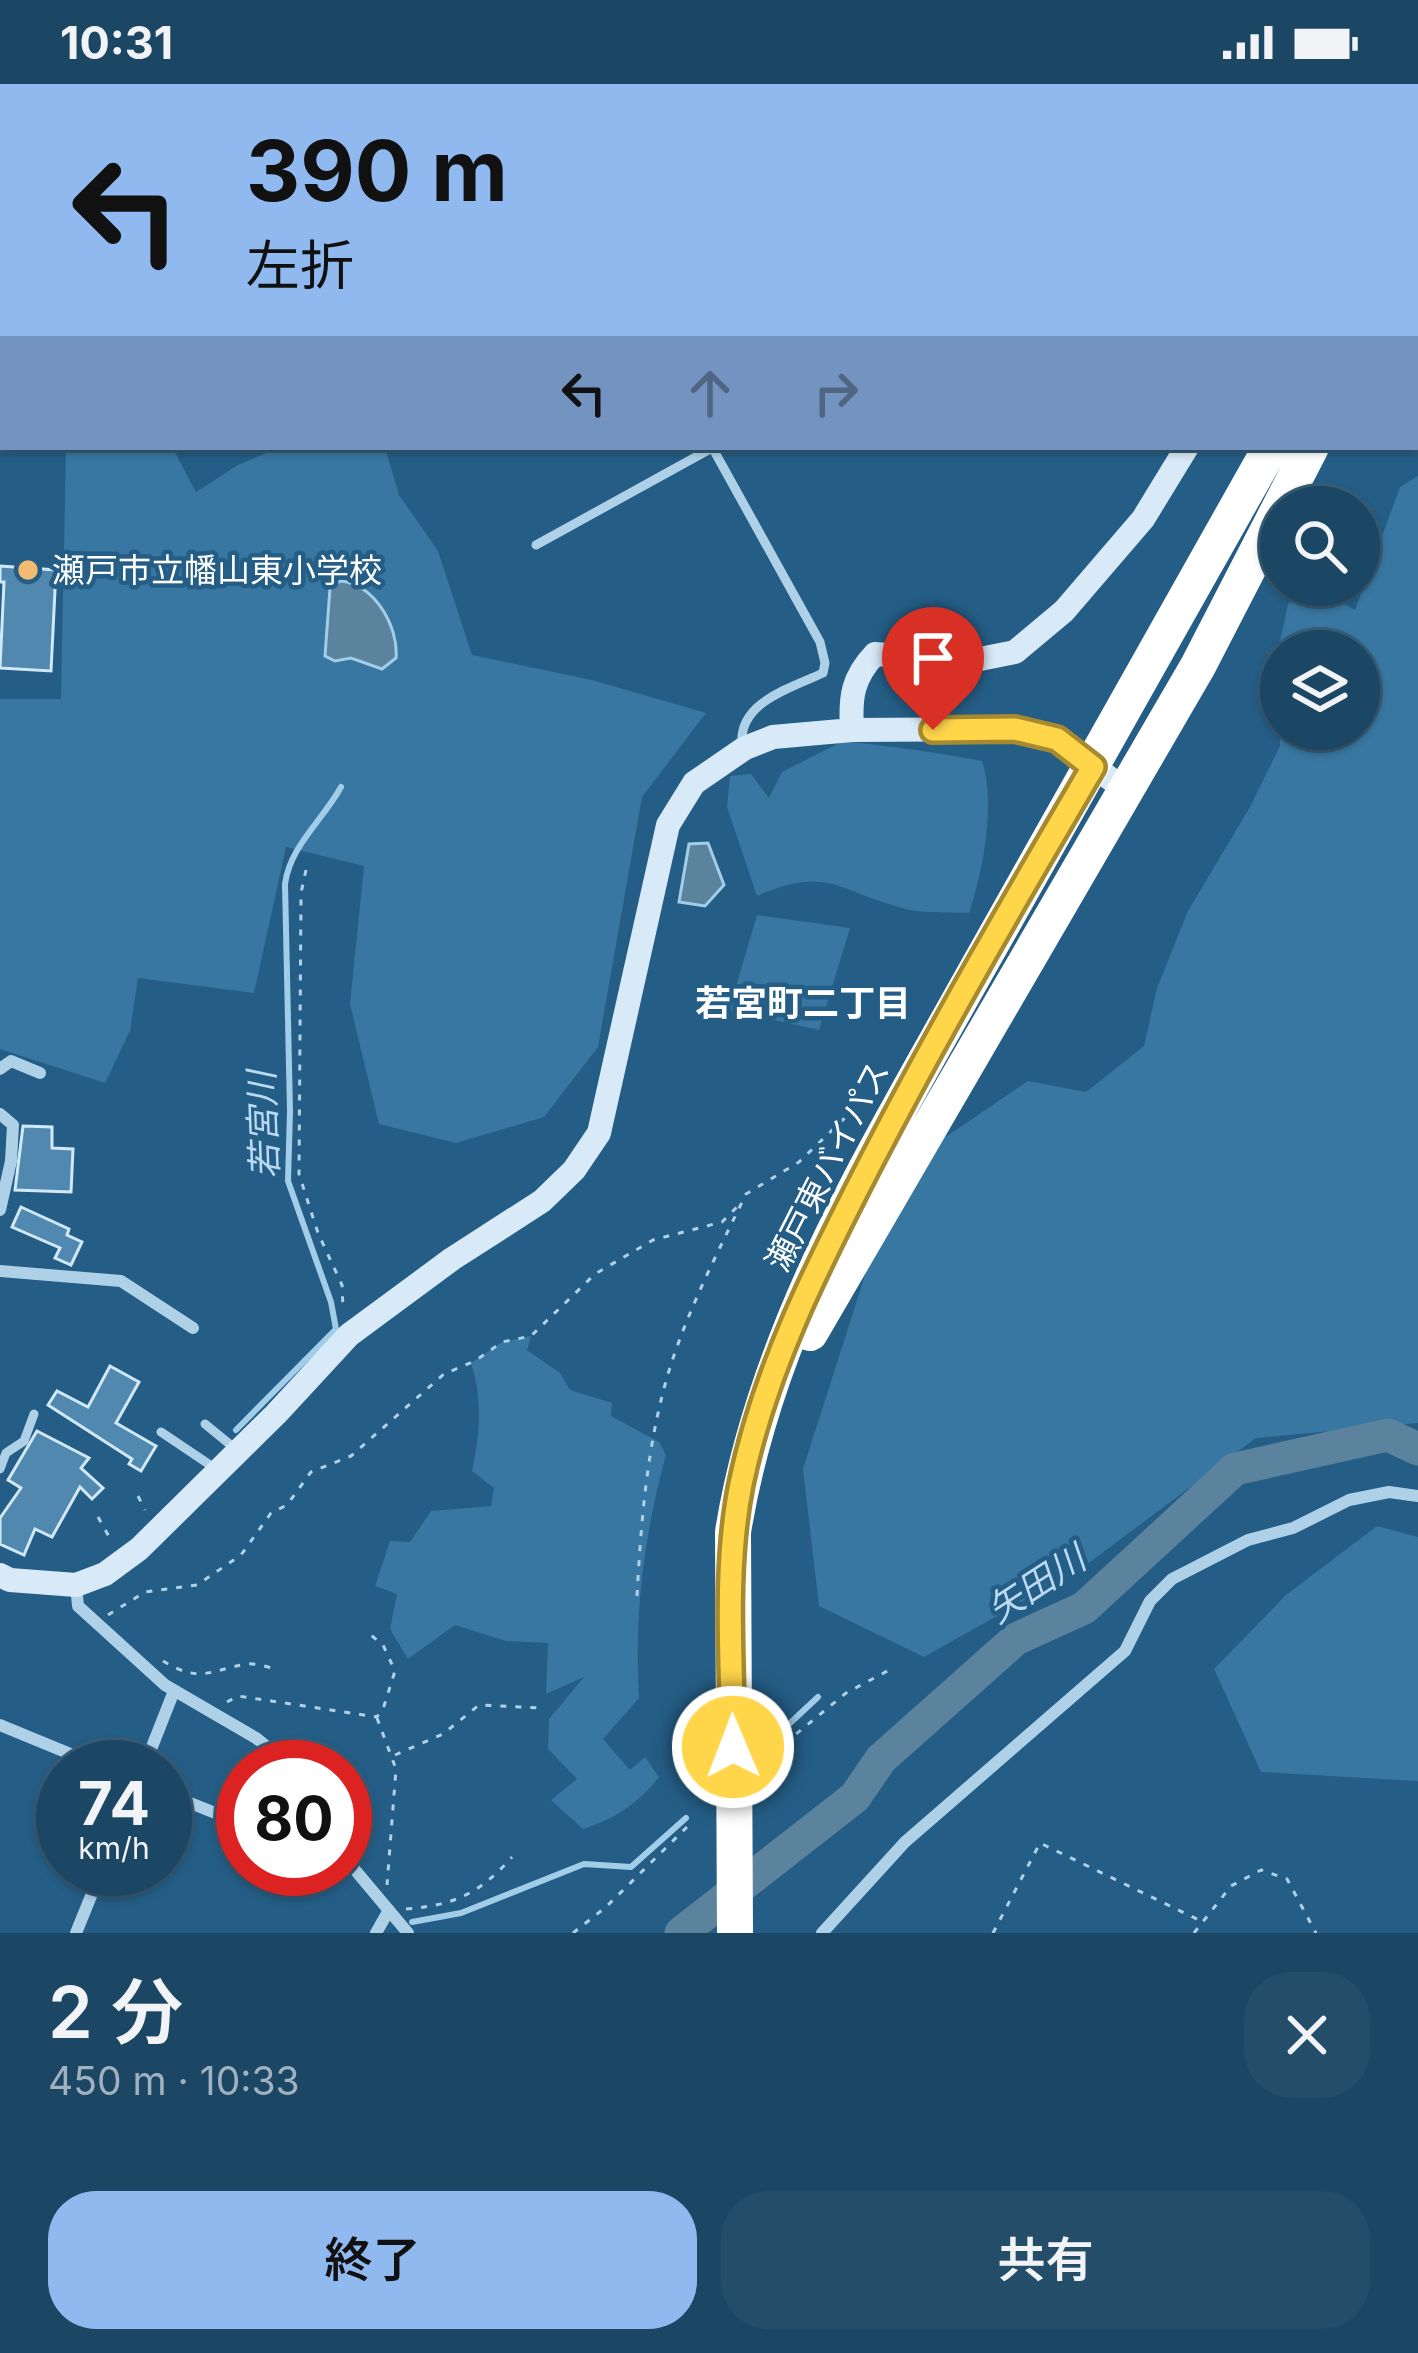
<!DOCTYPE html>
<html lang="ja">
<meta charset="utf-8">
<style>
:root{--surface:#1b4664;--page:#244d6a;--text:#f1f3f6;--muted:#a0b1bf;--line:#395e78;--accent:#90b9f0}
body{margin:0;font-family:Inter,"Noto Sans JP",sans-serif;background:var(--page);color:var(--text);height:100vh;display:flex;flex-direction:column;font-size:45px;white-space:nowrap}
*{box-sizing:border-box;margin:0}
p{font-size:39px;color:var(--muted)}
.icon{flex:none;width:66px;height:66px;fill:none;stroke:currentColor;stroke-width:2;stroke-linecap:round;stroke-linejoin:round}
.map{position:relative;height:1849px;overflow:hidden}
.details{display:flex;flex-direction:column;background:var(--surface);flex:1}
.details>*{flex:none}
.banner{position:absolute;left:0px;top:0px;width:1419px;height:366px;box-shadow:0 3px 9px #0004,0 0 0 3px var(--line);background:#90b9f0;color:#111;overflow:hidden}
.buttons{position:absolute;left:1260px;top:402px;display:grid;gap:24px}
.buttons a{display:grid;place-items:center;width:120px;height:120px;border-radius:50%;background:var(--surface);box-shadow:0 3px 9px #0004,0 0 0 3px var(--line);font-size:60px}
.speed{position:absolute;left:36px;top:1656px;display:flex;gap:24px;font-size:60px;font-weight:700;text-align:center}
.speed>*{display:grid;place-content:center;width:156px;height:156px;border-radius:50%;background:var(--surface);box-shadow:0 3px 9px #0004,0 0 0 3px var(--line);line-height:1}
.speed small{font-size:30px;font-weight:400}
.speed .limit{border:18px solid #d22;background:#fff;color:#111}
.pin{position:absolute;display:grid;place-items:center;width:102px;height:102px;color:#fff;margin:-123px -51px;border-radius:50% 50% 50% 0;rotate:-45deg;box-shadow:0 0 12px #0007}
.pin .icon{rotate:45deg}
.me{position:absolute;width:132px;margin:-66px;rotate:359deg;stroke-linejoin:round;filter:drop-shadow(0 0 9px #0008)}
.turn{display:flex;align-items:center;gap:42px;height:252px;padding:0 48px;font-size:54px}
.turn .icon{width:156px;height:156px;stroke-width:2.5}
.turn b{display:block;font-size:84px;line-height:102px}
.lanes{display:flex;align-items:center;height:114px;padding:0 48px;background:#0003;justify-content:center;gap:60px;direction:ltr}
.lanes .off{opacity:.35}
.round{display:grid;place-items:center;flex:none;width:126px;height:126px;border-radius:48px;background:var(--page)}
.head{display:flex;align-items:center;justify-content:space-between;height:204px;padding:0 48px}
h1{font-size:72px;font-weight:600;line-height:90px}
.action{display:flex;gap:24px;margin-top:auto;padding:24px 48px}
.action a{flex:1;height:138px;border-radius:48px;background:var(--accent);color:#111;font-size:48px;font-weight:600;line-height:138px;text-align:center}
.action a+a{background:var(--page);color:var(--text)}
.status{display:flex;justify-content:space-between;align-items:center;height:84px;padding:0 60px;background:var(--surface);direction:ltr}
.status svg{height:33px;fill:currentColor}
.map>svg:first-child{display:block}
.green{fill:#3877a1;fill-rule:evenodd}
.water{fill:#5b839e;stroke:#a2cde9;stroke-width:3}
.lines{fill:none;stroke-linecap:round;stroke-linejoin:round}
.stream{stroke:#a2cde9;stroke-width:6}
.river{stroke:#5b839e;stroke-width:33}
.building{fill:#5088af;stroke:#d1e8f6;stroke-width:3}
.path{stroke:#aed1e8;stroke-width:3;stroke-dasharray:6 9;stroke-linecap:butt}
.lane{stroke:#aed1e8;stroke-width:9}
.street{stroke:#aed1e8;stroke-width:12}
.secondary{stroke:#d8eaf7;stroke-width:24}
.highway{stroke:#fff;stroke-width:36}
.route-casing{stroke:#a68a30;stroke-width:30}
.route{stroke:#ffd54a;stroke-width:21}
.poi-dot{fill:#f3ba71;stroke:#245d85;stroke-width:4.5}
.labels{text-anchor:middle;stroke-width:9;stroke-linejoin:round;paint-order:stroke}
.poi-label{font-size:33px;fill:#fff;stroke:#245d85;text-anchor:start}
.street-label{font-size:33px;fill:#fff;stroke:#245d85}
.neighbourhood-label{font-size:36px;font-weight:bold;fill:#fff;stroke:#245d85}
.water-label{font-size:36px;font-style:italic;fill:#b9daf0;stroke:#245d85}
</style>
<div class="status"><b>10:31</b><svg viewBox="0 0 49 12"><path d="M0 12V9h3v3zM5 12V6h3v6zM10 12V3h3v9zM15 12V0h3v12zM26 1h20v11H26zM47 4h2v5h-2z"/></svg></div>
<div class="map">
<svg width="1418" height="1849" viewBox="0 0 1418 1849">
<rect width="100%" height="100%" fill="#245d85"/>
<path class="green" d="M66,363H172L196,408L238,381L280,363H385L399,411L438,467L472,571L592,596L706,629L642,713L598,963L544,1033L456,1059L379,1040L350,920L364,782L286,763L254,909L138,894L130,947L105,999L0,965V615H61Z
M1418,392V1339L1256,1354L1082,1484L924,1573L819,1522L803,1385L876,1157L916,1073L1028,997L1086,1008L1144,962L1157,904L1188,827L1250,723L1280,662L1277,572L1288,520L1308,501L1355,526L1400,403ZM1281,567H1359V645H1281Z
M843,657C890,662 935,668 982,677C996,718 983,788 969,829C947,828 923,830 902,824C837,807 828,781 757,812L727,723L730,692L751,690L769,714L782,688Z
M757,831L850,844L819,946L729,926Z
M531,1252L527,1266L560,1289L570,1306L612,1319L611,1332L659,1358L666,1371C644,1450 634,1532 639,1614L603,1655L630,1686L645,1673L659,1693C639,1719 615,1735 583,1745L551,1716L577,1695L548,1665L549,1635L584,1593L546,1610L548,1559L506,1557L455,1541L408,1575L390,1545L397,1510L375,1502L390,1457L410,1458L431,1427L491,1422L494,1404L472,1387C480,1349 483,1316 471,1279L502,1258Z
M1377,1442L1418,1453V1697L1261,1688L1214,1585L1286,1511Z"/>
<path class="water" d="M340,497C374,499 399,543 396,574L382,585L351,574L335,577L325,572L330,504Z
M708,759L724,801L705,822L679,818L689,760Z"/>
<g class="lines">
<path class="stream" d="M1356,0L1357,3
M236,1346L336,1245L331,1218L288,1097L290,1027L285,800C290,762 323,736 341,703
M773,1655L818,1613
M412,1838L461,1829L584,1780L631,1783L686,1734"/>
<path class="river" d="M681,1849L855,1713L881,1675L1016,1555L1084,1524L1235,1385L1388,1351L1418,1365"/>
</g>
<path class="building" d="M0,482L56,486L51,587L0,584L4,498H0Z
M23,1042L52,1043V1064L73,1065L71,1108L15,1106Z
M21,1123L69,1145L67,1151L82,1158L71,1181L55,1174L60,1164L12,1143Z
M110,1282L139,1298L116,1339L156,1362L141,1387L129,1380L132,1375L48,1321L57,1307L88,1323Z
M37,1347L89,1374L81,1384L103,1404L92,1415L80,1403L52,1453L35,1445L24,1471L0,1460V1434L21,1404L8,1396Z"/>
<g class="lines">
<path class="path" d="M1230,0L1233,3
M306,786L301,809L299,1090L318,1149L342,1201L343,1225
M138,1412L145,1426
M98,1433L112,1458
M637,1512C641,1437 647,1362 668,1290C687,1227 718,1168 746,1110L799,1078L877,1003
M108,1531L145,1508L197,1501L241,1471L271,1429L287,1421L311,1388L351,1372L444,1290L475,1277L502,1258L531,1252L595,1190L653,1156L722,1138L742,1118
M163,1577C201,1600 210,1586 247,1580C256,1579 267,1583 276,1585
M227,1618L238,1612L377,1633L384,1622L395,1587L383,1561L366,1547
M377,1634L396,1685L387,1801
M773,1669L846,1609L893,1584
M395,1671L443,1650L479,1621L540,1624
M406,1825C455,1821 479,1810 512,1773
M573,1849L606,1823L687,1743
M993,1849L1040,1759L1201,1837
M1194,1849L1231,1802L1261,1786L1287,1795L1316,1849"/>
<path class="lane" d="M753,0L755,3
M712,363L820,558L825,579L823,589C791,604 738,618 742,661
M536,461L712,364
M205,1340L238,1367
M161,1348L216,1385
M0,1385L6,1369L24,1357L34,1330"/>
<path class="street" d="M0,985L11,977L40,989
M0,1030L13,1041L11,1077L0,1126
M0,1187L121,1197L193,1244
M76,1501L78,1522L165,1601L256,1654L292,1683
M0,1641L102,1683
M144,1683L174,1607
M165,1709L243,1740
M345,1774L408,1849
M76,1849L102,1785
M376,1849L389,1826
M822,1849L905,1758L1125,1567L1150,1517L1172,1495L1248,1456L1293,1444L1349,1416L1389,1408L1418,1412"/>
<path class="secondary" d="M1190,0L1191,3
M852,646L1015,645L1057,655L1124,705
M0,1491L10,1496L76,1501L105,1490L139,1465L276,1330L349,1251L452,1175L542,1117L574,1086L599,1049L668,741L694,699L745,664L773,653L852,646C850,614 852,594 875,570L970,577L1015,568L1064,527L1143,435L1187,363"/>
<path class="highway" d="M1416,126L1418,122
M1416,157L1418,153
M810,1249L1198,582L1311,363
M735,1849L733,1448C765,1248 871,1075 968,901C1068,721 1171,543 1271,363"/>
</g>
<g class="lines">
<g class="route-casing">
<path id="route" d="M733,1663C732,1577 724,1484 741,1400C765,1285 817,1183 870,1080C940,945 1016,814 1093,683L1057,655L1015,645L933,646"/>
</g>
<use href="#route" class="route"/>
</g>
<circle class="poi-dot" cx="28" cy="486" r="12"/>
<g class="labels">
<g class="poi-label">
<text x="52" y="498">瀬戸市立幡山東小学校</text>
</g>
<g class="street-label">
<text transform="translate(827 1082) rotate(-63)" y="12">瀬戸東バイパス</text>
</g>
<g class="neighbourhood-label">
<text x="803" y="932">若宮町二丁目</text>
</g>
<g class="water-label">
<text transform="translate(263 1041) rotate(-92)" y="13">若宮川</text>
<text transform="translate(1036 1500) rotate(-33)" y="13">矢田川</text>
</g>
</g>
</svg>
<div class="buttons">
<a><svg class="icon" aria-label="search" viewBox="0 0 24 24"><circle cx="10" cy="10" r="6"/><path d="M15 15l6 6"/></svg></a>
<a><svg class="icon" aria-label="layers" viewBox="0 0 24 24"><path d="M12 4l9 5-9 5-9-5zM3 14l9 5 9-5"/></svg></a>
</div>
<div class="speed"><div>74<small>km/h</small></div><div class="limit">80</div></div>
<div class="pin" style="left:933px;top:646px;background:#d93025"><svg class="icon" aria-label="arrive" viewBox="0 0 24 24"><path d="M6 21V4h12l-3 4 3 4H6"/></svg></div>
<svg class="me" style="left:733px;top:1663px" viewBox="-20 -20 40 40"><circle r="17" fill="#ffd54a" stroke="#fff" stroke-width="3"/><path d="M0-11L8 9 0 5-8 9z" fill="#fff"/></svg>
<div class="banner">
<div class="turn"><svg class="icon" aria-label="left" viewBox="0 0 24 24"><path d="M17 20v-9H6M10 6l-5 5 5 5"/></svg><div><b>390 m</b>左折</div></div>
<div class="lanes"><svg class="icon" aria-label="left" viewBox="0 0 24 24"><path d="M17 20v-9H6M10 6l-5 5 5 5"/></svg><svg class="icon off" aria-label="ahead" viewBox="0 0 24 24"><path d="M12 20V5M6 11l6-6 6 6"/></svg><svg class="icon off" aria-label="right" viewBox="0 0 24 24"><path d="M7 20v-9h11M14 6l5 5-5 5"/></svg></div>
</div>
</div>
<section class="details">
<div class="head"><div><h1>2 分</h1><p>450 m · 10:33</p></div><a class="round"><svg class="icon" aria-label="close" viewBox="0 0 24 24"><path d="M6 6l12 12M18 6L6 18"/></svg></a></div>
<div class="action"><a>終了</a><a>共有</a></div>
</section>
